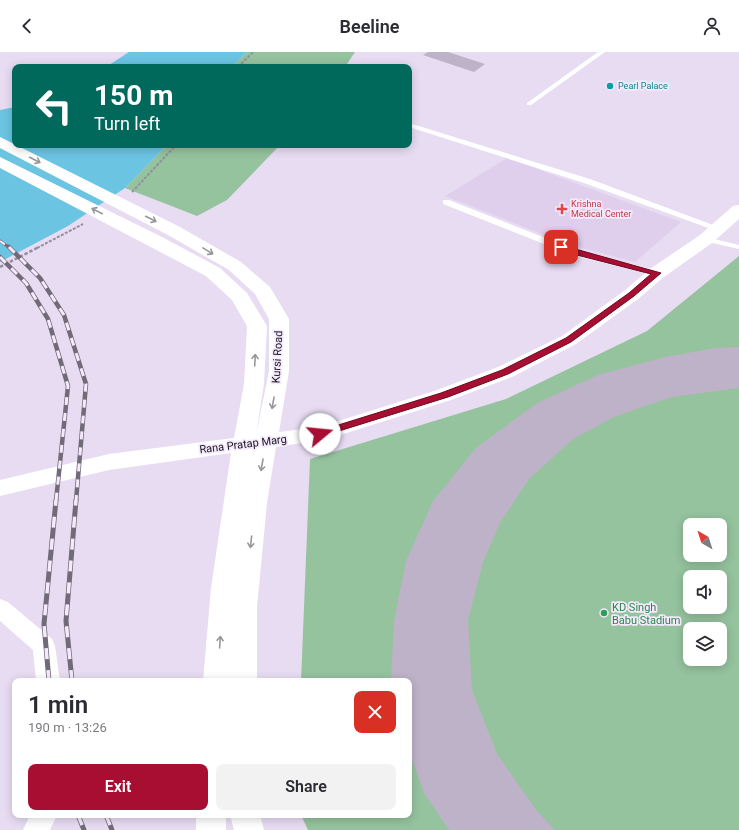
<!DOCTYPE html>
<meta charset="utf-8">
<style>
:root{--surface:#fff;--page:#f2f2f3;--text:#2b2b33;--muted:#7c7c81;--accent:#a70e31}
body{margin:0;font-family:Roboto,sans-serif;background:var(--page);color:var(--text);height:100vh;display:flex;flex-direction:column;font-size:15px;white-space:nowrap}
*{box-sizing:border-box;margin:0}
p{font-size:13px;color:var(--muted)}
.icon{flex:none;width:22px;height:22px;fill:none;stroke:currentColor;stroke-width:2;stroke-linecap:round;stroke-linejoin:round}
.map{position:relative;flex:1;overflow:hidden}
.sheet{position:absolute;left:12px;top:626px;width:400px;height:140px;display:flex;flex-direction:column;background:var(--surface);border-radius:8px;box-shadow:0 2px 10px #0003}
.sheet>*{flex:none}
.guide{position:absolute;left:12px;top:12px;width:400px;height:84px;border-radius:8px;box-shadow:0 2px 10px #0003;background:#00695c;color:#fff;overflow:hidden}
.needle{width:26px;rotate:321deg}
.controls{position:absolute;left:683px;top:466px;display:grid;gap:8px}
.controls a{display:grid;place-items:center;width:44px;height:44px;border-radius:8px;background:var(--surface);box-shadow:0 2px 10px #0003;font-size:20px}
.pin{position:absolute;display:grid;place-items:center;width:34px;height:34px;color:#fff;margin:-17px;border-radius:8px;box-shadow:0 2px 6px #0006}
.me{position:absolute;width:44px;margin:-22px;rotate:73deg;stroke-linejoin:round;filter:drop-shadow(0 0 3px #0008)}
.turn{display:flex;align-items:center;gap:14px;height:84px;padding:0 16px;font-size:18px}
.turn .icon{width:52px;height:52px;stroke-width:2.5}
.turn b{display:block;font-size:28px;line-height:34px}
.round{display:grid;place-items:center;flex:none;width:42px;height:42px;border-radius:8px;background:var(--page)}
.summary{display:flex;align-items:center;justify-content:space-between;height:68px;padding:0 16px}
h1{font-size:24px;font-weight:600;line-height:30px}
.action{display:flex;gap:8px;margin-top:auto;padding:8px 16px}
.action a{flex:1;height:46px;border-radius:8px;background:var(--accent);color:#fff;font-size:16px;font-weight:600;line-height:46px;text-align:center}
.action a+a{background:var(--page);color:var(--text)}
header{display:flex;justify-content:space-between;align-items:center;height:52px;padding:0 16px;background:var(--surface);font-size:18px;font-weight:600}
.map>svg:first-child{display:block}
.built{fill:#dfcfed}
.green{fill:#95c39e;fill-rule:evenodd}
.water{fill:#6bc4e2}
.building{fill:#beb2c8}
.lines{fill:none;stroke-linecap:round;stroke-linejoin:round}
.path-far1{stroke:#968d9e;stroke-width:2;stroke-dasharray:3 1.5;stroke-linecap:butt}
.path{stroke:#968d9e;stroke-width:2.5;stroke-dasharray:3.5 2;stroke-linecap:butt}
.service{fill:#fff;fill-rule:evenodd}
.minor{fill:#fff;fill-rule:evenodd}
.secondary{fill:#fff;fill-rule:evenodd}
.rail-far2-casing{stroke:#716a78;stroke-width:3}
.rail-far1-casing{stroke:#716a78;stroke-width:4.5}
.rail-casing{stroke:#716a78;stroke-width:5}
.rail-far2{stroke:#f4eafc;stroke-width:2;stroke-dasharray:6;stroke-linecap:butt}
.rail-far1{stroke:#f4eafc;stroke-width:3;stroke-dasharray:8;stroke-linecap:butt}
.rail{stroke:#f4eafc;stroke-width:3.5;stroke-dasharray:11;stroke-linecap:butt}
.oneway{stroke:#98969a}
.route{fill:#a70e31;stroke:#6d0920}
.culture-dot{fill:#0f9aa8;stroke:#f4eafc;stroke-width:1.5}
.health-dot{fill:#e0444e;stroke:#f4eafc;stroke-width:1.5}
.leisure-dot{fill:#2e9e5b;stroke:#f4eafc;stroke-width:1.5}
.labels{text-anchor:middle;stroke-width:3.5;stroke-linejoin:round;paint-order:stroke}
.far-culture-label{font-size:9px;fill:#0d838f;stroke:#f4eafc;text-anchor:start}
.far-health-label{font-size:9px;fill:#be3a42;stroke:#f4eafc;text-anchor:start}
.street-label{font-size:11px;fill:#1a161e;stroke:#f4eafc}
.leisure-label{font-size:11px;fill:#27864d;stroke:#f4eafc;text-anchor:start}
</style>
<header><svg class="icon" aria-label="back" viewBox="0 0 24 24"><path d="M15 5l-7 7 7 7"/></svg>Beeline<svg class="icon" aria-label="person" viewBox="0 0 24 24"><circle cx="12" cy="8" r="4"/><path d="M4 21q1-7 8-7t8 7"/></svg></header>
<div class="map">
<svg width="739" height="778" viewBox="0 0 739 778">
<rect width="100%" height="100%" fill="#e8dcf3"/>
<path class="built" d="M507,106L681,170L635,210L567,192L445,144Z"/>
<path class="green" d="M247,0H355L345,15H232Z
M167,93H280L227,148L197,164L125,136Z
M739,204V778H308L301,763H409V629H301L310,407L506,347L647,279ZM690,473H720V503H690ZM690,525H720V555H690ZM690,577H720V607H690Z"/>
<path class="water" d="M129,0H247L232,15H106Z
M15,55V93H167L125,136L68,174L0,210V58Z"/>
<path class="building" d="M428,0H448L485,12L474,20L423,3Z
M739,295V336L672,345L616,364L573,387L529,427L500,471L483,510L468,568L472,638L497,702L537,759L555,778H449L424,741L409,699V629H391L394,569L406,509L433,449L476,396L537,351L598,323L665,305L715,296Z"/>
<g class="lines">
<path class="path-far1" d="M238,15L253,0
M132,140L176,93
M37,196L83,172"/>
<path class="path" d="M0,215L39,195"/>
<path class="service" d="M598,0H605L531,53H527V51Z
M409,71L590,127L721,176L720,178H714L584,131L409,75Z
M443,148H449L578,199L660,219L661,221L657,224L572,203L443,152Z
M703,185H706L739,193V197L703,189Z"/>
<path class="minor" d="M0,547L8,550L52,587L55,594L60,629H36L33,598L0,569Z
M30,763H57L50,778H23Z"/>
<path class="secondary" d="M0,85L180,175L241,210L270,235L289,267V319L279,380L319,375L437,338L498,315L562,284L624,239L650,217L700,183L733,154L739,153V167L712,191L664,225L638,247L576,292L512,325L451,348L328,387L276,395L267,451L257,555V629H203L211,536L231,401L109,418L0,444V428L109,402L234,386L244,332L247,274L232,248L206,224L0,116V105L162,185L220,216L247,241L267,274L264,332L256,383L269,319V267L255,242L229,218L168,183L0,96Z
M196,763H226V778H196Z
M230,763H260L264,778H234Z"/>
<g class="rail-far2-casing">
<path id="rail-far2" d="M0,189L10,196"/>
</g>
<g class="rail-far1-casing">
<path id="rail-far1" d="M9,195L40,226L64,263L86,332L76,449
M0,205L26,231L48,267L68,334L56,449"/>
</g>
<g class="rail-casing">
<path id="rail" d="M49,629L44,572L56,448
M72,629L66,569L76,448
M78,763L84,778
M106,763L112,778"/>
</g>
<use href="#rail-far2" class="rail-far2"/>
<use href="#rail-far1" class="rail-far1"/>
<use href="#rail" class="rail"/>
</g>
<defs><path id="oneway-shaft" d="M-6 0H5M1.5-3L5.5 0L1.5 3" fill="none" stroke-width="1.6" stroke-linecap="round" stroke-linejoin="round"/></defs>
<g class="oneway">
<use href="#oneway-shaft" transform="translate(35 108) rotate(27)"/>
<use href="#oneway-shaft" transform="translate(97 159) rotate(-153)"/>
<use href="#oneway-shaft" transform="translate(151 167) rotate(27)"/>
<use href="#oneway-shaft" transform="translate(208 199) rotate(31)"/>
<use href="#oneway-shaft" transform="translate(255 308) rotate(-87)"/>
<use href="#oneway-shaft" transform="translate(273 351) rotate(100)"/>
<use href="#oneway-shaft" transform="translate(262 413) rotate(100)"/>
<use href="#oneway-shaft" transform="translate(251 490) rotate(96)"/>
<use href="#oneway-shaft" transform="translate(220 590) rotate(-86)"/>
</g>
<path class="route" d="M561,193L661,221L634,244L571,290L508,322L448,345L323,384H316V380L441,341L502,318L566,286L629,241L651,222L573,202L558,197L557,195Z"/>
<circle class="culture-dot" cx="610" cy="34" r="4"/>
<path class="health-dot" d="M560 151h4v4h4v4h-4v4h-4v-4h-4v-4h4z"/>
<circle class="leisure-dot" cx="604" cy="561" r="4"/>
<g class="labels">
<g class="far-culture-label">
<text x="618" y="37">Pearl Palace</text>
</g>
<g class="far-health-label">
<text x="571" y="155">Krishna<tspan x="571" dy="10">Medical Center</tspan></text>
</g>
<g class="street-label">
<text transform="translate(277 305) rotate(-87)" y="4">Kursi Road</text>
<text transform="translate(243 392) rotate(-7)" y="4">Rana Pratap Marg</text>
</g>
<g class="leisure-label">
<text x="612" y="559">KD Singh<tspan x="612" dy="13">Babu Stadium</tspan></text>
</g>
</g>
</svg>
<div class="controls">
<a><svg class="needle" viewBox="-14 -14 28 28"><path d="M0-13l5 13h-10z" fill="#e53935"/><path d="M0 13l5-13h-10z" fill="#7c7c81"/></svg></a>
<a><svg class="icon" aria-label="sound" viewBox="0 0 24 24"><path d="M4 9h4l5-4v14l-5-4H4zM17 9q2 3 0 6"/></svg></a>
<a><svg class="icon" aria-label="layers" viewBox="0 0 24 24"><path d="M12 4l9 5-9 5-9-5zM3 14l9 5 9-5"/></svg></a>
</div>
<div class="pin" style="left:561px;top:195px;background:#d93025"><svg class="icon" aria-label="arrive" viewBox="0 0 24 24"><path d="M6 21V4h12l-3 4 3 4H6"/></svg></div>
<svg class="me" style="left:320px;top:382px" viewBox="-20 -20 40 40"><circle r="19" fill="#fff"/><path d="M0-13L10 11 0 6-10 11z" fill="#a70e31"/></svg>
<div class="guide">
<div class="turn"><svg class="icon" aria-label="left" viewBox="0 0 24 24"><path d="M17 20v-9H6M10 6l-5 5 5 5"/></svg><div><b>150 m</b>Turn left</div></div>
</div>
<section class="sheet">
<div class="summary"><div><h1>1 min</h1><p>190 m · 13:26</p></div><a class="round" style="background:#d93025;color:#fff"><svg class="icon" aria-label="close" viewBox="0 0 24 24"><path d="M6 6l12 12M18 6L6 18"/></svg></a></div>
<div class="action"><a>Exit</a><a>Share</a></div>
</section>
</div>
